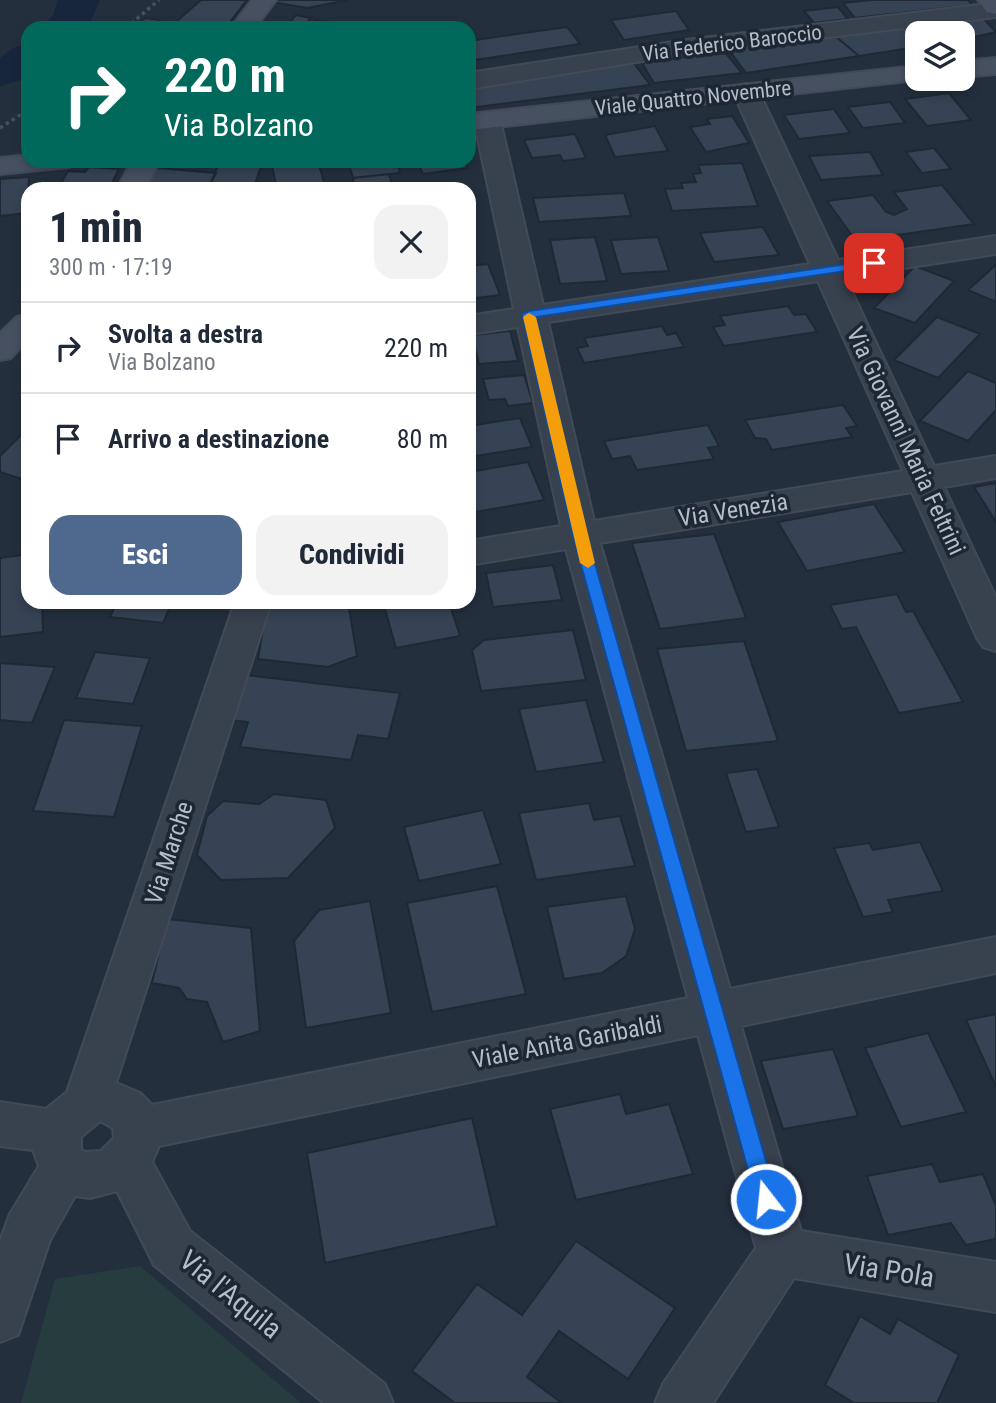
<!DOCTYPE html>
<html lang="it">
<meta charset="utf-8">
<style>
:root{--surface:#fff;--page:#f2f2f3;--text:#1f2937;--muted:#747a83;--line:#e0e1e3;--accent:#4f688e}
body{margin:0;font-family:"Roboto Condensed",sans-serif;background:var(--page);color:var(--text);height:100vh;display:flex;flex-direction:column;font-size:26px;white-space:nowrap}
*{box-sizing:border-box;margin:0}
p{font-size:23px;color:var(--muted)}
.icon{flex:none;width:38px;height:38px;fill:none;stroke:currentColor;stroke-width:2;stroke-linecap:round;stroke-linejoin:round}
.map{position:relative;flex:1;overflow:hidden}
.details{position:absolute;left:21px;top:182px;width:455px;height:427px;display:flex;flex-direction:column;background:var(--surface);border-radius:21px;box-shadow:0 4px 10px #0003}
.details>*{flex:none}
.guide{position:absolute;left:21px;top:21px;width:455px;height:147px;border-radius:21px;box-shadow:0 4px 10px #0003;background:#00695c;color:#fff;overflow:hidden}
.controls{position:absolute;left:905px;top:21px;display:grid;gap:14px}
.controls a{display:grid;place-items:center;width:70px;height:70px;border-radius:14px;background:var(--surface);box-shadow:0 4px 10px #0003;font-size:35px}
.pin{position:absolute;display:grid;place-items:center;width:60px;height:60px;color:#fff;margin:-30px;border-radius:14px;box-shadow:0 4px 10px #0006}
.me{position:absolute;width:77px;margin:-38px;rotate:344deg;stroke-linejoin:round;filter:drop-shadow(0 0 5px #0008)}
.turn{display:flex;align-items:center;gap:24px;height:147px;padding:0 28px;font-size:32px}
.turn .icon{width:91px;height:91px;stroke-width:2.5}
.turn b{display:block;font-size:49px;line-height:60px}
.round{display:grid;place-items:center;flex:none;width:74px;height:74px;border-radius:21px;background:var(--page)}
.summary{display:flex;align-items:center;justify-content:space-between;height:119px;padding:0 28px}
h1{font-size:42px;font-weight:800;line-height:52px}
.primary-button{display:flex;gap:14px;margin-top:auto;padding:14px 28px}
.primary-button a{flex:1;height:80px;border-radius:21px;background:var(--accent);color:#fff;font-size:28px;font-weight:800;line-height:80px;text-align:center}
.primary-button a+a{background:var(--page);color:var(--text)}
ul{padding:0;list-style:none}
li{display:flex;align-items:center;gap:21px;height:91px;padding:0 28px;border-top:2px solid var(--line)}
li div{flex:1}
li b{display:block;font-size:26px}
li em{font-style:normal}
.map>svg:first-child{display:block}
.green{fill:#263c3f}
.lines{fill:none;stroke-linecap:round;stroke-linejoin:round}
.river{fill:#17263c;fill-rule:evenodd}
.building{fill:#364354;stroke:#1f2835;stroke-width:2}
.street-casing{stroke:#414a57;stroke-width:4}
.secondary-casing{stroke:#414a57;stroke-width:4}
.path{stroke:#3f5557;stroke-width:3.5;stroke-dasharray:3.5 3.5;stroke-linecap:butt}
.street{fill:#38414e;fill-rule:evenodd}
.secondary{fill:#465061;fill-rule:evenodd}
.route{fill:#1a73e8;stroke:#114b97;stroke-width:2}
.slow{fill:#f59e0b}
.labels{text-anchor:middle;stroke-width:7;stroke-linejoin:round;paint-order:stroke}
.far-street-label{font-size:21px;fill:#b4bcc9;stroke:#1d2633}
.street-label{font-size:24px;fill:#b4bcc9;stroke:#1d2633}
.near-street-label{font-size:28px;fill:#b4bcc9;stroke:#1d2633}
</style>
<div class="map">
<svg width="996" height="1403" viewBox="0 0 996 1403">
<rect width="100%" height="100%" fill="#242f3e"/>
<path class="green" d="M140,1266L301,1403H21L55,1279Z"/>
<g class="lines">
<path class="river" d="M58,0H100L88,28H42L53,15Z
M28,44V78L0,86V58L13,48Z"/>
</g>
<path class="building" d="M201,0H247L225,28H169Z
M274,0H348L307,8L272,2Z
M872,0H968L972,5L855,18L843,3Z
M838,7L848,19L814,23L804,11Z
M676,11L689,30L624,40L611,20Z
M979,14L996,32L962,40V33H917V47L859,56L835,36Z
M296,15L311,18L303,27L287,25Z
M145,18L159,20L151,28H133Z
M315,20L335,22L331,28H310Z
M567,27L580,44L475,60L469,44V41L502,36Z
M835,36L859,56L746,73L729,50Z
M724,51L742,73L654,83L642,63Z
M633,62L650,85L469,108V85Z
M949,93L971,120L927,126L905,99Z
M890,102L905,123L863,128L848,107Z
M834,109L850,133L799,139L784,115Z
M732,116L749,143L706,152L690,127L710,124L707,119Z
M655,126L668,151L615,157L605,135Z
M575,134L586,158L563,161L560,155L532,158L524,140Z
M934,148L951,169L922,173L906,152Z
M870,152L883,175L821,180L809,156Z
M318,161L325,186L277,189L272,166Z
M348,161H396L400,173L353,178Z
M417,161H464L468,168L423,174Z
M742,163L758,206L672,211L665,189L683,188L681,183L696,182L693,174L701,173L698,165Z
M218,166L261,167L256,181L264,183L262,189H208Z
M89,167L119,169L109,189H58L68,171L85,172Z
M157,168L216,173L208,189L146,185Z
M389,174L393,189H355L353,178Z
M29,177L27,213L0,216V179Z
M942,185L974,224L856,241L827,201L873,195L886,212L894,215L907,209L894,192Z
M624,193L631,216L539,222L533,198Z
M763,227L779,255L714,262L700,233Z
M595,237L607,281L560,284L550,240Z
M658,237L669,271L621,274L611,240Z
M488,264L500,295L469,299V266Z
M996,265V302L968,290Z
M915,266L954,281L915,323L874,308Z
M788,306L794,315L806,314L817,332L724,346L713,327L725,325L720,316Z
M937,317L980,334L938,378L894,360Z
M662,326L667,335L676,333L684,347L584,363L577,348L588,346L584,338Z
M510,331L518,361L479,364L472,335Z
M968,371L996,383V410L968,441L920,421Z
M524,375L533,403L508,406L505,399L489,400L483,379Z
M843,405L857,426L846,428L852,437L772,450L766,439L755,438L745,420Z
M520,418L532,447L469,457V426Z
M708,425L719,446L708,448L714,459L637,470L630,456L612,459L604,441Z
M28,428V481L0,472V456Z
M528,462L544,500L469,513V472Z
M996,483V522L974,487Z
M874,504L905,552L807,571L778,522Z
M714,534L746,618L660,629L632,543Z
M28,554V602H42L43,632L0,637V558Z
M553,565L562,600L493,607L486,573Z
M897,594L906,612L913,611L963,702L899,713L856,627L842,629L830,605Z
M117,602H172L163,623L110,617Z
M267,602H348L357,656L328,667L258,659Z
M383,602H449L460,636L396,648Z
M573,630L586,680L481,691L472,650L484,640Z
M744,641L778,741L686,751L657,649Z
M95,652L150,658L133,704L76,698Z
M0,663L55,667L32,723L0,720Z
M245,675L400,693L388,739L358,735L351,760L240,747L248,722L230,720Z
M586,700L604,762L536,772L519,709Z
M64,720L142,726L114,817L33,811Z
M757,769L779,827L746,832L726,773Z
M274,794L326,800L335,828L288,878L221,880L197,855L207,816L223,801L259,804Z
M589,803L594,820L620,816L635,866L536,880L519,813Z
M483,810L501,864L419,881L404,827Z
M920,842L943,891L888,900L893,912L863,917L834,848L869,843L873,850Z
M497,886L526,994L432,1012L407,903Z
M626,896L635,929L626,956L602,973L564,979L547,907Z
M370,901L391,1013L306,1028L294,941L319,910Z
M167,919L251,928L260,1031L223,1042L207,1002L187,999L179,988L152,983Z
M996,1014V1087L966,1020Z
M928,1033L966,1112L901,1127L865,1048Z
M833,1049L858,1116L783,1129L761,1061Z
M620,1094L626,1114L669,1104L693,1174L576,1200L550,1109Z
M472,1118L497,1226L325,1263L307,1153Z
M932,1164L940,1182L983,1174L996,1206V1239L966,1245L951,1223L888,1235L867,1176Z
M576,1241L675,1308L628,1379L559,1331L527,1377L562,1403H455L412,1371L477,1284L522,1315Z
M860,1316L890,1334L898,1319L959,1355L937,1403H854L825,1385Z"/>
<g class="lines">
<g class="street-casing">
<path id="street" d="M996,3V17L686,54L469,89V73L686,40Z
M746,84L755,87L759,92L838,260L996,236V254L845,277L934,466L996,456V478L944,487L996,598V651L983,647L977,638L912,492L600,543L730,989L996,937V973L741,1026L801,1231L996,1262V1312L794,1278L713,1403H655L663,1384L756,1248L698,1035L159,1146L152,1162L190,1231L385,1384L393,1403H324L154,1265L117,1191L90,1198L75,1196L50,1240L18,1335L0,1342V1241L10,1214L39,1166L33,1150L0,1146V1102L46,1109L67,1092L235,602H271L116,1083L140,1093L152,1105L688,998L566,549L469,565V541L561,526L518,327L469,334V316L514,309L474,120L478,114H496L500,120L543,305L810,264L733,92L737,87ZM818,281L903,471L594,521L548,322ZM100,1121L113,1128L114,1138L101,1151L85,1152L81,1149V1137Z"/>
</g>
<g class="secondary-casing">
<path id="secondary" d="M252,0H276L255,28H231Z
M978,0H996V14L987,12Z
M996,58V74L962,77V61Z
M917,66V79H926L469,130V114Z
M28,155V161H73L69,167L0,174V158Z
M132,161H160L145,189H117Z
M28,314V340L11,358L0,360V333L17,317Z"/>
</g>
<path class="path" d="M126,28L159,0
M0,128L28,110"/>
<use href="#street" class="street"/>
<use href="#secondary" class="secondary"/>
</g>
<path class="route" d="M874,260L879,261V266L536,317L587,536L777,1199L774,1206L766,1209L759,1206L756,1199L573,536L522,314L529,311Z"/>
<path class="slow" d="M529,313L536,317L595,563L588,568L580,563L523,317Z"/>
<g class="labels">
<g class="far-street-label">
<text transform="translate(732 43) rotate(-7)" y="7">Via Federico Baroccio</text>
<text transform="translate(693 98) rotate(-6)" y="7">Viale Quattro Novembre</text>
</g>
<g class="street-label">
<text transform="translate(906 441) rotate(65)" y="8">Via Giovanni Maria Feltrini</text>
<text transform="translate(733 510) rotate(-9)" y="8">Via Venezia</text>
<text transform="translate(169 853) rotate(-72)" y="8">Via Marche</text>
<text transform="translate(567 1042) rotate(-11)" y="8">Viale Anita Garibaldi</text>
</g>
<g class="near-street-label">
<text transform="translate(889 1270) rotate(9)" y="10">Via Pola</text>
<text transform="translate(231 1294) rotate(39)" y="10">Via l'Aquila</text>
</g>
</g>
</svg>
<div class="controls">
<a><svg class="icon" aria-label="layers" viewBox="0 0 24 24"><path d="M12 4l9 5-9 5-9-5zM3 14l9 5 9-5"/></svg></a>
</div>
<div class="pin" style="left:874px;top:263px;background:#d93025"><svg class="icon" aria-label="arrive" viewBox="0 0 24 24"><path d="M6 21V4h12l-3 4 3 4H6"/></svg></div>
<svg class="me" style="left:766px;top:1199px" viewBox="-20 -20 40 40"><circle r="17" fill="#1a73e8" stroke="#fff" stroke-width="3"/><path d="M0-11L8 9 0 5-8 9z" fill="#fff"/></svg>
<div class="guide">
<div class="turn"><svg class="icon" aria-label="right" viewBox="0 0 24 24"><path d="M7 20v-9h11M14 6l5 5-5 5"/></svg><div><b>220 m</b>Via Bolzano</div></div>
</div>
<section class="details">
<div class="summary"><div><h1>1 min</h1><p>300 m · 17:19</p></div><a class="round"><svg class="icon" aria-label="close" viewBox="0 0 24 24"><path d="M6 6l12 12M18 6L6 18"/></svg></a></div>
<ul>
<li><svg class="icon" aria-label="right" viewBox="0 0 24 24"><path d="M7 20v-9h11M14 6l5 5-5 5"/></svg><div><b>Svolta a destra</b><p>Via Bolzano</p></div><em>220 m</em></li>
<li><svg class="icon" aria-label="arrive" viewBox="0 0 24 24"><path d="M6 21V4h12l-3 4 3 4H6"/></svg><div><b>Arrivo a destinazione</b></div><em>80 m</em></li>
</ul>
<div class="primary-button"><a>Esci</a><a>Condividi</a></div>
</section>
</div>
